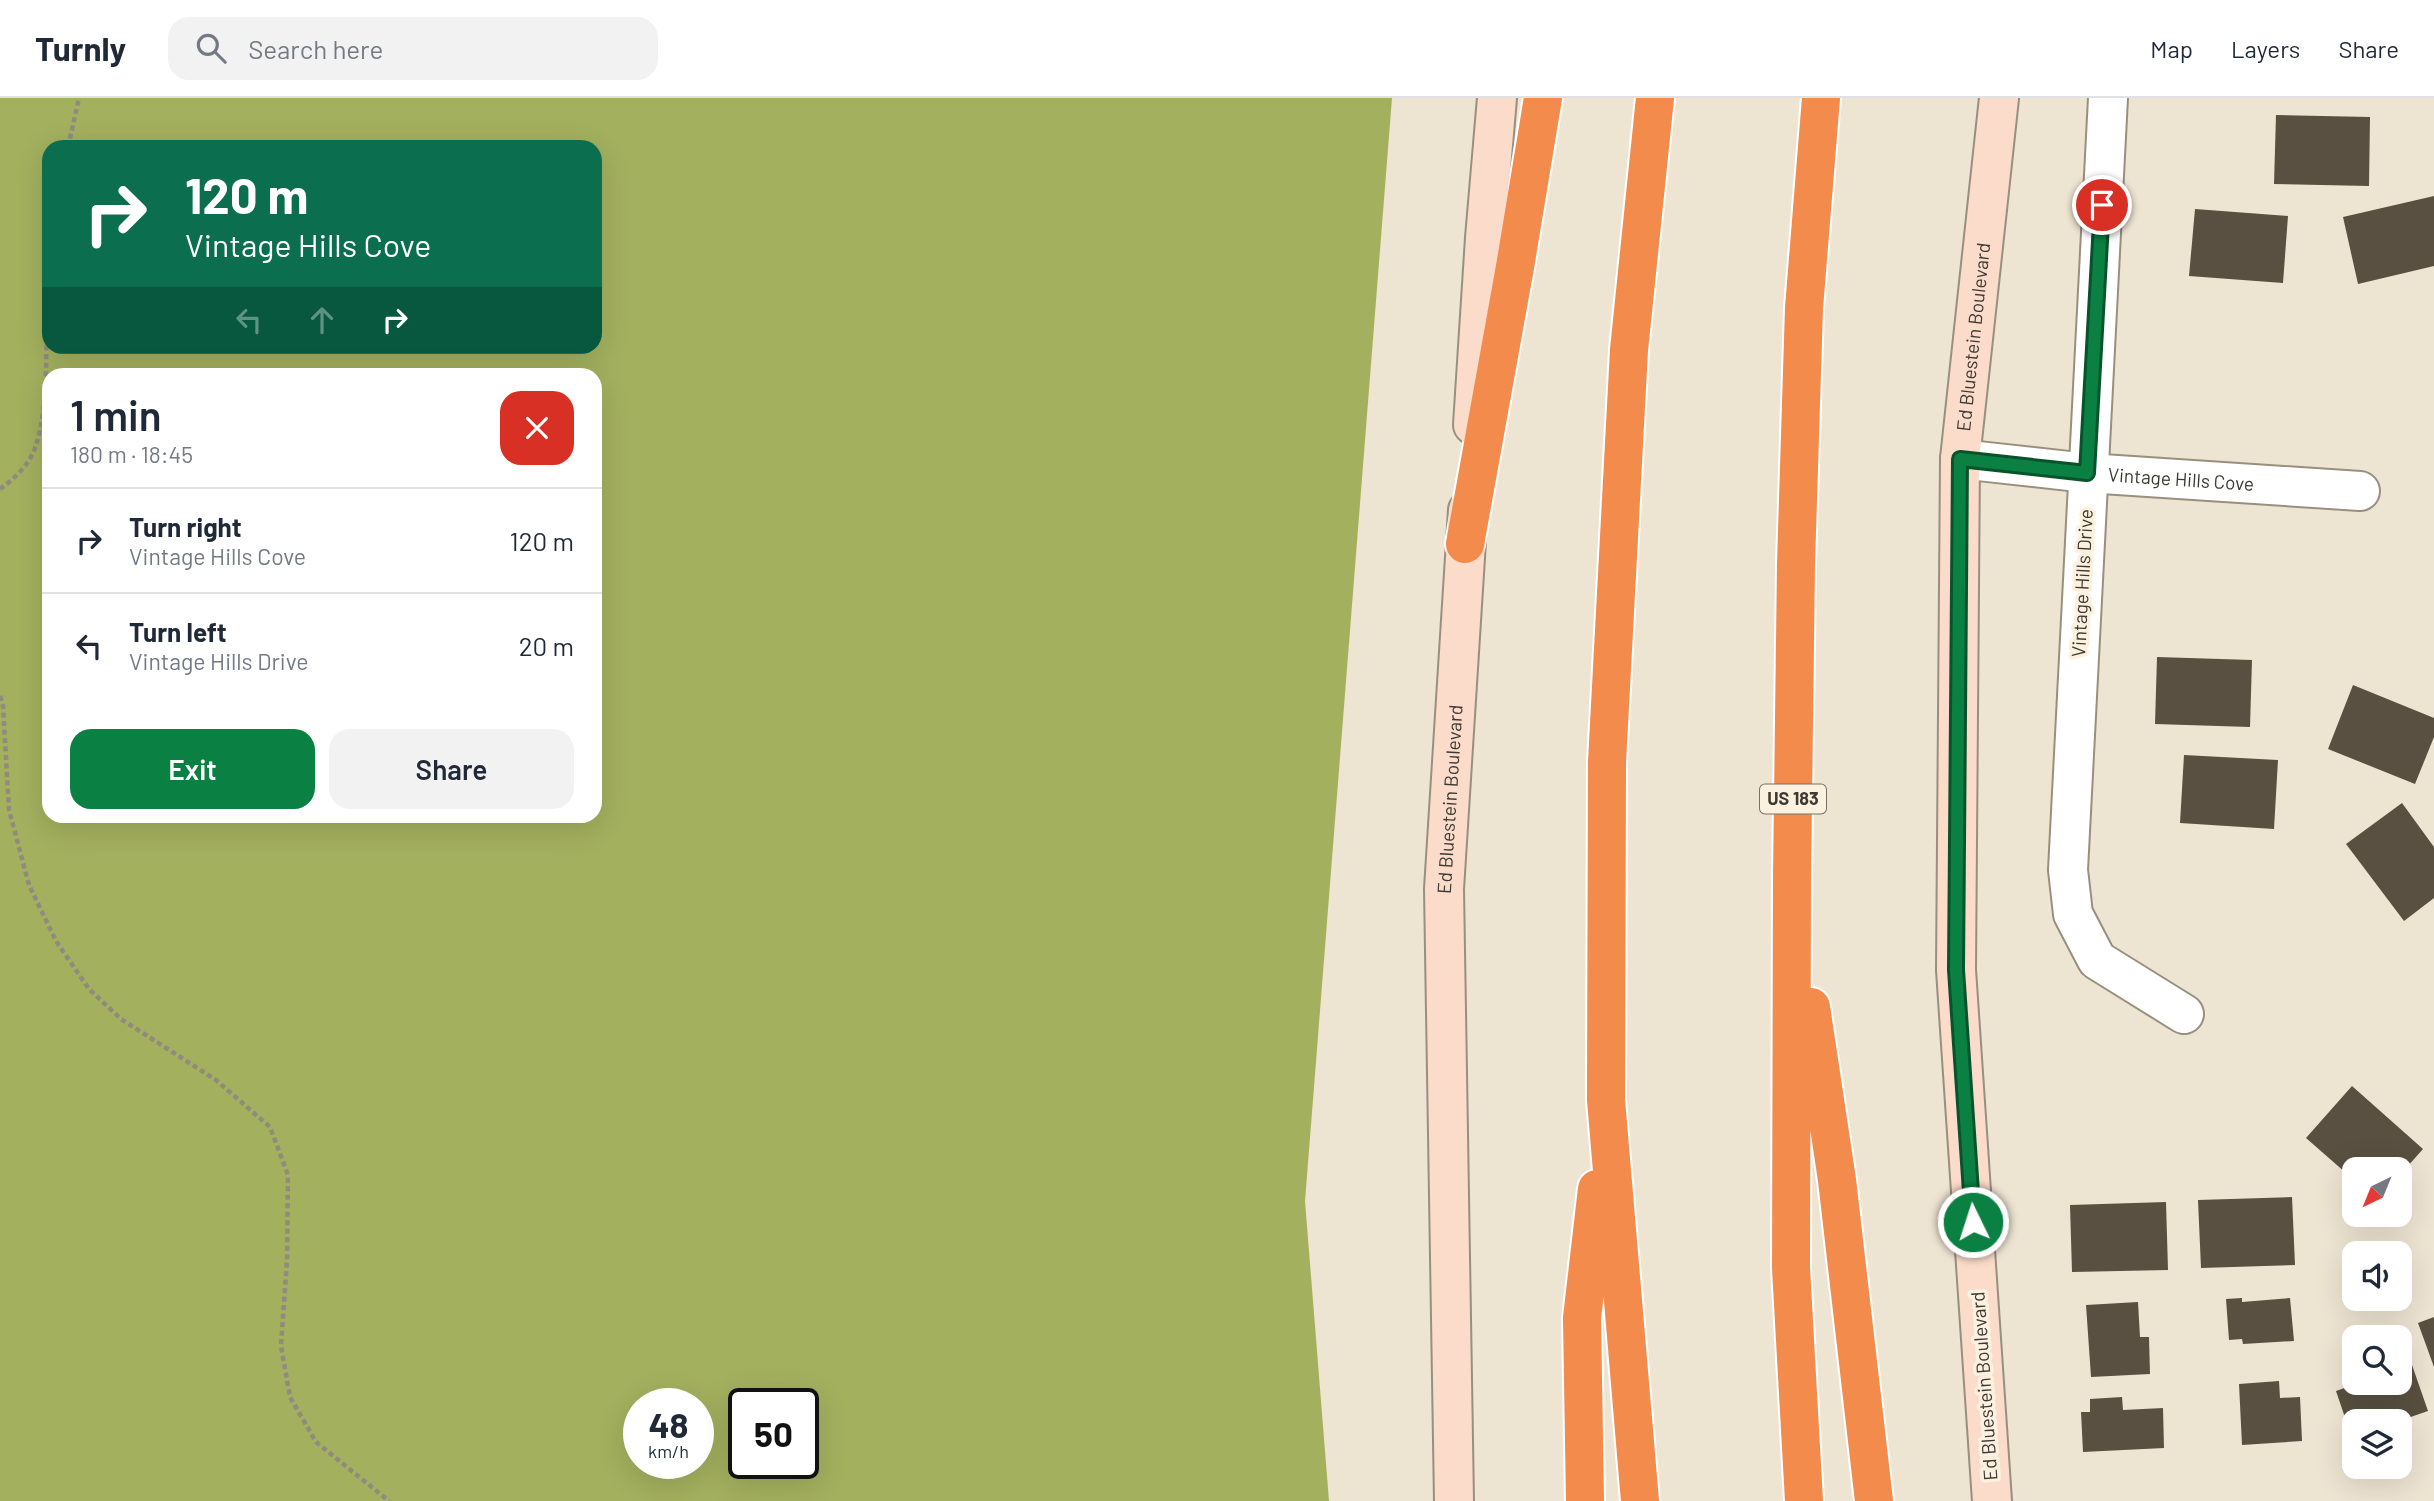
<!DOCTYPE html>
<meta charset="utf-8">
<style>
:root{--surface:#fff;--page:#f2f2f3;--text:#1f2937;--muted:#747a83;--line:#e0e1e3;--accent:#0b8043}
body{margin:0;font-family:Barlow,sans-serif;background:var(--page);color:var(--text);height:100vh;display:flex;flex-direction:column;font-size:26px;white-space:nowrap}
*{box-sizing:border-box;margin:0}
p{font-size:23px;color:var(--muted)}
.icon{flex:none;width:38px;height:38px;fill:none;stroke:currentColor;stroke-width:2;stroke-linecap:round;stroke-linejoin:round}
.map{position:relative;flex:1;overflow:hidden}
.details{position:absolute;left:42px;top:270px;width:560px;height:455px;display:flex;flex-direction:column;background:var(--surface);border-radius:21px;box-shadow:0 7px 28px #0002}
.details>*{flex:none}
.guide{position:absolute;left:42px;top:42px;width:560px;height:214px;border-radius:21px;box-shadow:0 7px 28px #0002;background:#0b6e4f;color:#fff;overflow:hidden}
.needle{width:46px;rotate:223deg}
.controls{position:absolute;left:2342px;top:1059px;display:grid;gap:14px}
.controls a{display:grid;place-items:center;width:70px;height:70px;border-radius:14px;background:var(--surface);box-shadow:0 7px 28px #0002;font-size:35px}
.speed{position:absolute;left:623px;top:1290px;display:flex;gap:14px;font-size:35px;font-weight:700;text-align:center}
.speed>*{display:grid;place-content:center;width:91px;height:91px;border-radius:50%;background:var(--surface);box-shadow:0 7px 28px #0002;line-height:1}
.speed small{font-size:18px;font-weight:400}
.speed .limit{border:4px solid #111;border-radius:10px;background:#fff;color:#111}
.pin{position:absolute;display:grid;place-items:center;width:60px;height:60px;color:#fff;margin:-30px;border:4px solid #fff;border-radius:50%;box-shadow:0 2px 7px #0007}
.me{position:absolute;width:77px;margin:-38px;rotate:356deg;stroke-linejoin:round;filter:drop-shadow(0 0 5px #0008)}
.turn{display:flex;align-items:center;gap:24px;height:147px;padding:0 28px;font-size:32px}
.turn .icon{width:91px;height:91px;stroke-width:2.5}
.turn b{display:block;font-size:49px;line-height:60px}
.lanes{display:flex;align-items:center;height:66px;padding:0 28px;background:#0003;justify-content:center;gap:35px;direction:ltr}
.lanes .off{opacity:.35}
.round{display:grid;place-items:center;flex:none;width:74px;height:74px;border-radius:21px;background:var(--page)}
.overview{display:flex;align-items:center;justify-content:space-between;height:119px;padding:0 28px}
h1{font-size:42px;font-weight:600;line-height:52px}
.cta{display:flex;gap:14px;margin-top:auto;padding:14px 28px}
.cta a{flex:1;height:80px;border-radius:21px;background:var(--accent);color:#fff;font-size:28px;font-weight:600;line-height:80px;text-align:center}
.cta a+a{background:var(--page);color:var(--text)}
ul{padding:0;list-style:none}
li{display:flex;align-items:center;gap:21px;height:105px;padding:0 28px;border-top:2px solid var(--line)}
li div{flex:1}
li b{display:block;font-size:26px}
li em{font-style:normal}
header{display:flex;align-items:center;gap:42px;box-sizing:border-box;height:98px;padding:0 35px;background:var(--surface);border-bottom:2px solid var(--line)}
header strong{font-size:33px}
nav{display:flex;gap:38px;margin-inline-start:auto;font-size:24px}
.search{width:490px;height:63px;background:var(--page);display:flex;align-items:center;gap:18px;box-sizing:border-box;padding:0 24px;border-radius:21px;color:var(--muted);font-size:26px}
.map>svg:first-child{display:block}
.forest{fill:#a3b05e;fill-rule:evenodd}
.building{fill:#595041}
.lines{fill:none;stroke-linecap:round;stroke-linejoin:round}
.minor-casing{stroke:#998f7e;stroke-width:42}
.secondary-casing{stroke:#998f7e;stroke-width:42}
.motorway-casing{stroke:#fff;stroke-width:42}
.path{stroke:#918a7e;stroke-width:4.5;stroke-dasharray:5 3.5;stroke-linecap:butt}
.minor{stroke:#fff;stroke-width:38}
.secondary{stroke:#fbdcca;stroke-width:38}
.motorway{stroke:#f38b4d;stroke-width:38}
.route-casing{stroke:#07532c;stroke-width:18}
.route{stroke:#0b8043;stroke-width:12}
.labels{text-anchor:middle;stroke-width:7;stroke-linejoin:round;paint-order:stroke}
.shield{fill:#fcf1df;stroke:#777066;stroke-width:2}
.shield-label{font-size:18px;font-weight:bold;fill:#3e3932}
.street-label{font-size:19px;fill:#3e3932;stroke:#fcf1df}
</style>
<header>
<strong>Turnly</strong>
<div class="search"><svg class="icon" aria-label="search" viewBox="0 0 24 24"><circle cx="10" cy="10" r="6"/><path d="M15 15l6 6"/></svg>Search here</div>
<nav><a>Map</a><a>Layers</a><a>Share</a></nav>
</header>
<div class="map">
<svg width="2434" height="1403" viewBox="0 0 2434 1403">
<rect width="100%" height="100%" fill="#eee4d2"/>
<path class="forest" d="M0,0H1392L1305,1103L1329,1403H0ZM49,49H595V248H49ZM49,276H595V718H49ZM639,1306H698V1365H639ZM744,1306H803V1365H744Z"/>
<path class="building" d="M2276,17L2370,19L2369,88L2274,86Z
M2434,98V168L2358,186L2343,119Z
M2195,111L2288,118L2283,185L2189,178Z
M2157,559L2252,562L2250,629L2155,626Z
M2353,587L2434,620V639L2415,686L2328,651Z
M2184,657L2278,662L2274,731L2180,725Z
M2402,705L2434,749V800L2404,823L2346,746Z
M2352,988L2423,1051L2399,1078V1071H2354V1082L2306,1040Z
M2292,1099L2295,1167L2201,1170L2198,1102Z
M2166,1104L2168,1172L2072,1174L2070,1107Z
M2242,1200V1204L2290,1200L2294,1243L2243,1246L2242,1241L2229,1242L2226,1201Z
M2138,1204L2140,1239H2149L2150,1276L2091,1279L2086,1207Z
M2434,1219V1269L2418,1225Z
M2412,1267L2428,1313L2399,1323H2354L2353,1343L2336,1293L2361,1284H2399V1272Z
M2279,1283L2280,1300L2300,1299L2302,1343L2242,1347L2239,1286Z
M2122,1299L2123,1312L2163,1310L2164,1350L2083,1354L2081,1314H2090V1301Z"/>
<g class="lines">
<g class="minor-casing">
<g id="minor">
<path d="M2108,0L2068,772L2073,816L2097,862L2184,916"/>
<path id="s1" d="M1960,361L2087,375L2360,393"/>
</g>
</g>
<g class="secondary-casing">
<g id="secondary">
<path d="M1473,327L1485,140L1497,0"/>
<path id="s2" d="M1454,1403L1444,791L1468,412"/>
<path id="s3" d="M1992,1403L1956,872L1960,361L1999,0"/>
</g>
</g>
<g class="motorway-casing">
<path id="motorway" d="M1465,446L1515,169L1543,0
M1811,909L1837,1082L1874,1403
M1585,1403L1582,1220L1597,1091
M1640,1403L1606,1002L1607,664L1629,252L1655,0
M1804,1403L1791,1170L1792,780L1796,466L1804,210L1821,0"/>
</g>
<path class="path" d="M68,49L79,0
M0,391C14,381 29,367 35,350C51,306 45,230 46,182L49,163
M0,598L3,608L9,712L29,787L56,843L89,891L121,921L216,982L270,1029L288,1077L287,1162L281,1248L290,1299L316,1344L389,1403"/>
<use href="#minor" class="minor"/>
<use href="#secondary" class="secondary"/>
<use href="#motorway" class="motorway"/>
</g>
<g class="lines">
<g class="route-casing">
<path id="route" d="M1973,1124L1956,872L1960,361L2087,375L2102,107"/>
</g>
<use href="#route" class="route"/>
</g>
<g class="labels">
<rect class="shield" x="1760" y="686.5" width="66" height="29" rx="5"/>
<g class="shield-label">
<text x="1793" y="707">US 183</text>
</g>
<g class="street-label">
<text dy="7" stroke="none"><textPath href="#s3" startOffset="1166">Ed Bluestein Boulevard</textPath></text>
<text dy="7" stroke="none"><textPath href="#s1" startOffset="222">Vintage Hills Cove</textPath></text>
<text transform="translate(2082 485) rotate(-87)" y="7">Vintage Hills Drive</text>
<text dy="7" stroke="none"><textPath href="#s2" startOffset="702">Ed Bluestein Boulevard</textPath></text>
<text transform="translate(1984 1288) rotate(-94)" y="7">Ed Bluestein Boulevard</text>
</g>
</g>
</svg>
<div class="controls">
<a><svg class="needle" viewBox="-14 -14 28 28"><path d="M0-13l5 13h-10z" fill="#e53935"/><path d="M0 13l5-13h-10z" fill="#747a83"/></svg></a>
<a><svg class="icon" aria-label="sound" viewBox="0 0 24 24"><path d="M4 9h4l5-4v14l-5-4H4zM17 9q2 3 0 6"/></svg></a>
<a><svg class="icon" aria-label="search" viewBox="0 0 24 24"><circle cx="10" cy="10" r="6"/><path d="M15 15l6 6"/></svg></a>
<a><svg class="icon" aria-label="layers" viewBox="0 0 24 24"><path d="M12 4l9 5-9 5-9-5zM3 14l9 5 9-5"/></svg></a>
</div>
<div class="speed"><div>48<small>km/h</small></div><div class="limit">50</div></div>
<div class="pin" style="left:2102px;top:107px;background:#d93025"><svg class="icon" aria-label="arrive" viewBox="0 0 24 24"><path d="M6 21V4h12l-3 4 3 4H6"/></svg></div>
<svg class="me" style="left:1973px;top:1124px" viewBox="-20 -20 40 40"><circle r="17" fill="#0b8043" stroke="#fff" stroke-width="3"/><path d="M0-11L8 9 0 5-8 9z" fill="#fff"/></svg>
<div class="guide">
<div class="turn"><svg class="icon" aria-label="right" viewBox="0 0 24 24"><path d="M7 20v-9h11M14 6l5 5-5 5"/></svg><div><b>120 m</b>Vintage Hills Cove</div></div>
<div class="lanes"><svg class="icon off" aria-label="left" viewBox="0 0 24 24"><path d="M17 20v-9H6M10 6l-5 5 5 5"/></svg><svg class="icon off" aria-label="ahead" viewBox="0 0 24 24"><path d="M12 20V5M6 11l6-6 6 6"/></svg><svg class="icon" aria-label="right" viewBox="0 0 24 24"><path d="M7 20v-9h11M14 6l5 5-5 5"/></svg></div>
</div>
<section class="details">
<div class="overview"><div><h1>1 min</h1><p>180 m · 18:45</p></div><a class="round" style="background:#d93025;color:#fff"><svg class="icon" aria-label="close" viewBox="0 0 24 24"><path d="M6 6l12 12M18 6L6 18"/></svg></a></div>
<ul>
<li><svg class="icon" aria-label="right" viewBox="0 0 24 24"><path d="M7 20v-9h11M14 6l5 5-5 5"/></svg><div><b>Turn right</b><p>Vintage Hills Cove</p></div><em>120 m</em></li>
<li><svg class="icon" aria-label="left" viewBox="0 0 24 24"><path d="M17 20v-9H6M10 6l-5 5 5 5"/></svg><div><b>Turn left</b><p>Vintage Hills Drive</p></div><em>20 m</em></li>
</ul>
<div class="cta"><a>Exit</a><a>Share</a></div>
</section>
</div>
